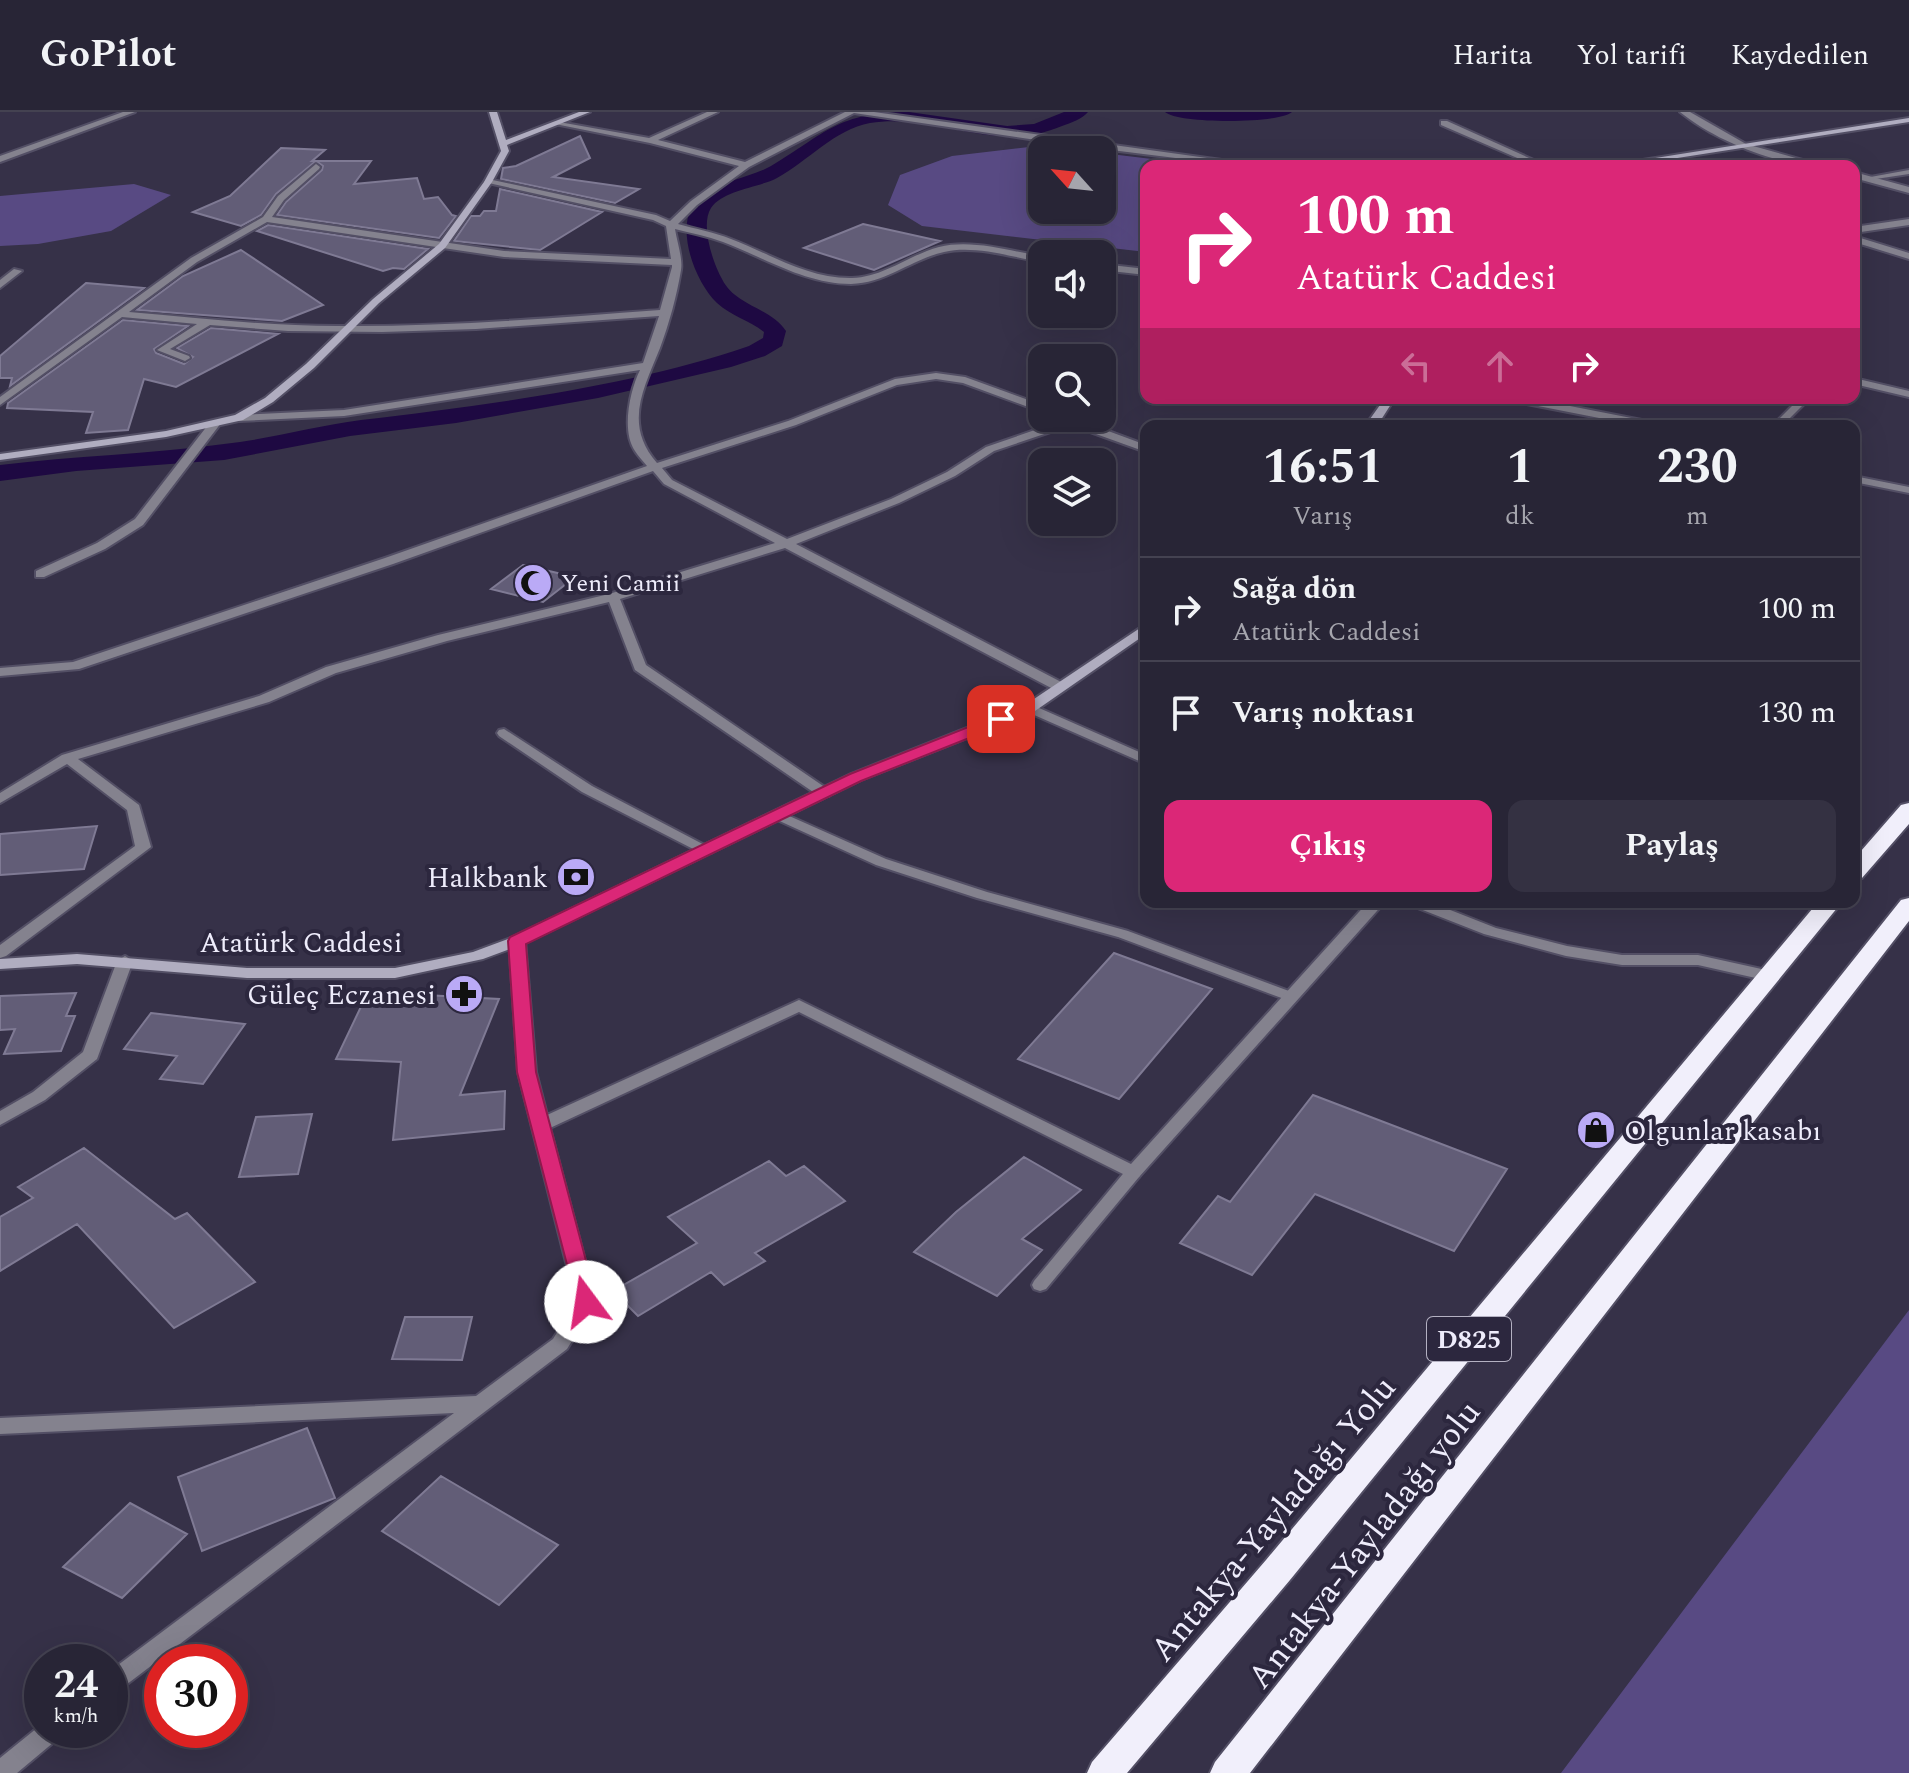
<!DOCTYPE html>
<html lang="tr">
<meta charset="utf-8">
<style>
:root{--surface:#282536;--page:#343142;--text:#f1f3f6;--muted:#a5a5ad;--line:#444251;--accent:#db2777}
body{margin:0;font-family:Spectral,serif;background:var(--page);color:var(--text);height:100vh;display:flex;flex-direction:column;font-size:30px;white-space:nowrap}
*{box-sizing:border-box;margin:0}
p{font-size:26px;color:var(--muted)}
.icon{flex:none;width:44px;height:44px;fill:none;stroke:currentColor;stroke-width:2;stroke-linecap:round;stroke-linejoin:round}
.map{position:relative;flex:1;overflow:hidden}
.panel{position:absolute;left:1140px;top:308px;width:720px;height:488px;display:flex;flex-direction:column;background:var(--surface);border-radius:16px;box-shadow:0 8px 32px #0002,0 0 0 2px var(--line)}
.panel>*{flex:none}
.hud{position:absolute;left:1140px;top:48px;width:720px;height:244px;border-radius:16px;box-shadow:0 8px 32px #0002,0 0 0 2px var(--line);background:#db2777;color:#fff;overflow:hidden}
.needle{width:52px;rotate:297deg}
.tools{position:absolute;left:1028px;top:24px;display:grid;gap:16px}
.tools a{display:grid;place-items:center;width:88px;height:88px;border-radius:16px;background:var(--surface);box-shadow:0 8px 32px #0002,0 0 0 2px var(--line);font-size:40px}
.speed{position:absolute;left:24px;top:1532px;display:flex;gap:16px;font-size:40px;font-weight:700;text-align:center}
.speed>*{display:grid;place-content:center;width:104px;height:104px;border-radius:50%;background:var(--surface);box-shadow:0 8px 32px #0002,0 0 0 2px var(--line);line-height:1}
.speed small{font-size:20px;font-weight:400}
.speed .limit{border:12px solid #d22;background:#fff;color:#111}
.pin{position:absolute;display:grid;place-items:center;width:68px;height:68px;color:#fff;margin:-34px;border-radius:16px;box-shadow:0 4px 12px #0006}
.me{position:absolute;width:88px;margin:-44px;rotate:346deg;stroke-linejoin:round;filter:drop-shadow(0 0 6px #0008)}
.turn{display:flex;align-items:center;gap:28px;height:168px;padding:0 24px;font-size:36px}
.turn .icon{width:104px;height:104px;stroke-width:2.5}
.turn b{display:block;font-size:56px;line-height:68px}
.lanes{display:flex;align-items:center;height:76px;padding:0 24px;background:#0003;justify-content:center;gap:40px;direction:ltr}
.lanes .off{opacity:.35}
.eta{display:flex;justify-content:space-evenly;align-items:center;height:136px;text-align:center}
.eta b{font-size:48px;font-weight:700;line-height:56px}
.action{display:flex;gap:16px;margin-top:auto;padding:16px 24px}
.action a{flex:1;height:92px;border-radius:16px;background:var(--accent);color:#fff;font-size:32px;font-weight:700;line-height:92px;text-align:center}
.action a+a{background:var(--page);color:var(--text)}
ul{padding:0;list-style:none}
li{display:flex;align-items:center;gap:24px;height:104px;padding:0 24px;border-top:2px solid var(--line)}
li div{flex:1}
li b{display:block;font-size:30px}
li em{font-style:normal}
header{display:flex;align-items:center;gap:48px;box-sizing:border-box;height:112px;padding:0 40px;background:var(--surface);border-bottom:2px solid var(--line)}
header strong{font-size:38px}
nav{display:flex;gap:44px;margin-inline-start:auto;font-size:28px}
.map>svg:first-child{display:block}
.green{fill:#584a83}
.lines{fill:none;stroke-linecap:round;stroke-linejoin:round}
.canal{fill:#1e0942;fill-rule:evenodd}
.building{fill:#625d77;stroke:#7f7a94;stroke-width:2}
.lane-casing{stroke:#534f65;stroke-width:4}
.street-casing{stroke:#534f65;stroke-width:4}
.secondary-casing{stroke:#534f65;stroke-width:4}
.highway-casing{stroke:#534f65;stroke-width:4}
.lane{fill:#84828e;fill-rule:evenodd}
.street{fill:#84828e;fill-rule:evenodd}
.secondary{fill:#b0adc0;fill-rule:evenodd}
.highway{fill:#f1effb;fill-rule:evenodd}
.route{fill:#db2777;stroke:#8e194d;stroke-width:2}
.labels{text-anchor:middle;stroke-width:8;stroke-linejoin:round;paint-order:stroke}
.far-poi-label{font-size:24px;fill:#eeecfb;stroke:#2c273e;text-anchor:start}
.shield{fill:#2c273e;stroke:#b4b1c2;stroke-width:2}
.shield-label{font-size:26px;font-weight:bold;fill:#eeecfb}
.poi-label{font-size:28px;fill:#eeecfb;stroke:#2c273e;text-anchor:end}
.street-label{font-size:28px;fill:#eeecfb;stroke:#2c273e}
.near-street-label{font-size:34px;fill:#eeecfb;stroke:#2c273e}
</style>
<header>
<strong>GoPilot</strong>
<nav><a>Harita</a><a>Yol tarifi</a><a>Kaydedilen</a></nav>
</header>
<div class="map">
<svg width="1909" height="1661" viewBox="0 0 1909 1661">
<rect width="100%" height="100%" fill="#363148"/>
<path class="green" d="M1038,34L1075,38H1042V98H1102V41L1210,54H1146V140L922,114L888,93L900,63L952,44Z
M134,72L171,83L111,119L38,132L0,134V84Z
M1909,1198V1661H1561Z"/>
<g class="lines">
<path class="canal" d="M909,0L1007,14L1034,12L1064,0H1088C1082,7 1071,11 1062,14C995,43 935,0 870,11C835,17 807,50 777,66C758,76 723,78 711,96C700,113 713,151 722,167C735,194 770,195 786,219L782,234L765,244L731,255L598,286L456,311L350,324L224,348L76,359L0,369V353C74,344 149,342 224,332C270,327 315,314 361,308C486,293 630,275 749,234L763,226L764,220C749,208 731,204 717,191C693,168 670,105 703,82C723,68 750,66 771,54C826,21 838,0 909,0Z
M1165,0H1292C1279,12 1178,12 1165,0Z"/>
</g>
<path class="building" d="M580,24L590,46L553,65L639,77L615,91L501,67L503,56L516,54Z
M281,36L325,38L312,49H371L354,72L417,66L424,87L438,85L452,103L456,104L439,126L277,103L286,90L322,58L323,54L316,49L276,82L261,103L241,114L193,100L230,84Z
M500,77L602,100L540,138L454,129L471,104H480L484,99H496Z
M863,112L940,129L874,158L804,136Z
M268,113L428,137L404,157L393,156L383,159L257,119Z
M241,138L323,193L282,209L137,198L183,164Z
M86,171L144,176L10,274L12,266H0V244Z
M123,208L188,214L154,237L156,241L184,252L193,245L177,236L211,216L278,222L176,275L144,267L128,318L86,321L93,300L7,296L8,291Z
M523,453L575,465L543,490L491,477Z
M97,714L84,757L0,763V722Z
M1114,841L1212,877L1119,987L1018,947Z
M368,880L499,887L460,983L505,979L504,1017L393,1028L401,950L336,947Z
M76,881L66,904H75L61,939L4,942L15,917L0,918V884Z
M151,901L245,912L203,972L160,967L177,944L124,937Z
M1313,983L1507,1057L1454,1139L1315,1082L1252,1163L1180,1131L1218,1084L1230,1090Z
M312,1002L298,1062L239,1065L256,1005Z
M84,1036L175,1107L187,1101L255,1170L174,1216L77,1112L0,1159V1105L33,1086L18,1075Z
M1024,1045L1081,1078L1022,1127L1042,1138L997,1184L914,1140L956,1100Z
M769,1049L786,1064L804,1054L845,1089L755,1141L765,1149L724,1173L711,1160L638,1204L613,1179L697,1131L668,1105Z
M405,1205H472L462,1248L392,1247Z
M307,1316L335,1386L202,1439L178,1365Z
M441,1364L558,1433L499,1493L382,1419Z
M130,1391L187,1422L122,1486L63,1455Z"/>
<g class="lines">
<g class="lane-casing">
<path id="lane" d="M1909,58V62L1869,68L1865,66Z
M1854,266L1909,279V285L1854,272Z
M1800,286H1810L1782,314H1772Z
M778,699L886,747L987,780L1128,819L1297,882L1299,885L1292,889L1287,888L1118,825L977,786L876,753L773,706L772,703Z
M1133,1056L1139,1057L1141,1061L1139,1065L1046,1177L1040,1179L1034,1177L1032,1173L1034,1169L1127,1057Z"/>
</g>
<g class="street-casing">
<path id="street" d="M123,0H135L0,50V44Z
M707,0H718L658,28L745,50L845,0H874L1265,54H1240L1063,32L854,1L749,55L697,93L678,112C695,117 714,120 731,127C770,142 809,167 852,166C884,165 909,143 939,135C972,127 1009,139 1042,144V150C1011,145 975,133 944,140C912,147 886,171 851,172C805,172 765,146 723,130C707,124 691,121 675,117C677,130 683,147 681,158C677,183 669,212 660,236C644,276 623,312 657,351L788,309L895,267L936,261L965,265L1042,293V300L963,271L936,267L897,273L796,313L662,356L672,368L787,427L891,387L947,360L986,335L1061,309L1058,306H1073L1146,333V340L1071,313L994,339L955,364L899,391L796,432L1065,572V578H1055L785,436L620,487L646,553L829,678L831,681L829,684H819L635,558L609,490L447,529L336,561L269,590L78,647L139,693L151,735L6,844L0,846V833L135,734L127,698L67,652L0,691V681L62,643L259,584L326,555L438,523L609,482L775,431L664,372L653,359L393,452L79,557L0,564V556L73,550L385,446L647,354C643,349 638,344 635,339C621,319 630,278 640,258L344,304L239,309L234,306L239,303L344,298L643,251L659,204L476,217L382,220L288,219L210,213L170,237L189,244L190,246L185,249L157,238L197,212L122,205L0,293V285L191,146L263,105L278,84L316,52L320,55L319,57L284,88L272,105L504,139L671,147L666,114L653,108L484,70L488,67L656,103L670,109L691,89L739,54L650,31L555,12L559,10L649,26ZM267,110L504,145L672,153V155L660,198C553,206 445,215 337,214C267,214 198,206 129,200L197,150Z
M1680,0H1690L1746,32L1824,54C1777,54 1716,29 1680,0Z
M1441,9H1447L1547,54H1536L1441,13Z
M1854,60L1909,75V81L1854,66Z
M1909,107V113L1854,121V115Z
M1854,124L1909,141V147L1854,130Z
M1102,152L1146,157V163L1102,158Z
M14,157L22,159L0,176V168Z
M1507,286H1529L1657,311L1663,314H1640L1512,289Z
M211,309L221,311L143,413L105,437L44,465H36V459L97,431L135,407Z
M1854,364L1909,375V381L1854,370Z
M1030,592L1146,643V652L1025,599L1023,596L1025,593Z
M504,617L592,674L714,738L711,741H701L582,680L499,624L497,621L499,618Z
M1368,790H1385L1139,1065L1133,1067L799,900L550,1016L596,1190L567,1237L118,1579L110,1582V1559L454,1301L0,1322V1306L476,1284L553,1227L576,1190L518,960L509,829L511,826H523L525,829L536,960L547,1003L799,888L1131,1052Z
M1408,790H1430L1496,816L1567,834L1622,843H1698L1775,860L1777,864L1769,869L1698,853H1622L1566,844L1484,822L1410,793Z
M125,844L133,849L97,947L45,988L0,1013V999L33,980L83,940L117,849Z
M42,1612V1618H64L60,1625L17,1661H0V1646Z"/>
</g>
<g class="secondary-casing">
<path id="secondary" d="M489,0H497L506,28L579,0H590L507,33L509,39L492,70L445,136L379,191L314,256L273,290L243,308L166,325L0,348V342L166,319L235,303L265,286L306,252L373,187L439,132L484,70L501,39Z
M1909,6V10L1626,54H1605Z
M1385,286H1395L1377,314H1365Z
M1146,512V522L1035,599L861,668L523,832L483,847L395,866H247L77,852L0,857V847L77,842L247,856H395L473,840L511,826L851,662L1025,593Z"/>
</g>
<g class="highway-casing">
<path id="highway" d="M1909,691V712L1862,766L1854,768V747L1901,693Z
M1909,786V809L1250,1661H1210L1215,1650L1901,788Z
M1818,790H1842L1290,1468L1127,1661H1087L1092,1650L1266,1448Z"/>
</g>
<use href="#lane" class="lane"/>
<use href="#street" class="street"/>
<use href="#secondary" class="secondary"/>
<use href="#highway" class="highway"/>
</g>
<path class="route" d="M1001,602L1007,604V611L861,669L526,832L536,960L597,1190L594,1195H578L517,960L508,829L510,825L850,662Z"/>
<defs>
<g id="mosque-disc" transform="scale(2)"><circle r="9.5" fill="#baaaf6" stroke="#2c273e"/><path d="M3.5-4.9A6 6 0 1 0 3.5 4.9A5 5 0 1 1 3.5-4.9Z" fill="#111"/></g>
<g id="bank-disc" transform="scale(2)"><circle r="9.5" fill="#baaaf6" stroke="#2c273e"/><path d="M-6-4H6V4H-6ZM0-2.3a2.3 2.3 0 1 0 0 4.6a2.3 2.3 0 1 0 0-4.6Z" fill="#111"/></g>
<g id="pharmacy-disc" transform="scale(2)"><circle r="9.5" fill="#baaaf6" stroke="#2c273e"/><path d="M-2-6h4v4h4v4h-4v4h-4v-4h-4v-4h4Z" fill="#111"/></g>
<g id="shop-disc" transform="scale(2)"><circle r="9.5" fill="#baaaf6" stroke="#2c273e"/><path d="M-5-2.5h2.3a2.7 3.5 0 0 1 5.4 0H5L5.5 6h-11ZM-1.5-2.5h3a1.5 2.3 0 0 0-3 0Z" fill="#111"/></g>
</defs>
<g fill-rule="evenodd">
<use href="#mosque-disc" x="533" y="471"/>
<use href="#bank-disc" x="576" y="765"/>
<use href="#pharmacy-disc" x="464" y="882"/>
<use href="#shop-disc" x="1596" y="1018"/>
</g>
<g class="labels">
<g class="far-poi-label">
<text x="561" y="479">Yeni Camii</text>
</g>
<rect class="shield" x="1427" y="1205" width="84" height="44" rx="6"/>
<g class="shield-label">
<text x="1469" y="1236">D825</text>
</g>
<g class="poi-label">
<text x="548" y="775">Halkbank</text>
<text x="436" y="892">Güleç Eczanesi</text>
<text x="1624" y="1028" text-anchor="start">Olgunlar kasabı</text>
</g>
<g class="street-label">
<text x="301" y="840">Atatürk Caddesi</text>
</g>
<g class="near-street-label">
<text transform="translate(1272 1406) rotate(-50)" y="12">Antakya-Yayladağı Yolu</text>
<text transform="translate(1363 1432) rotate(-52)" y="12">Antakya-Yayladağı yolu</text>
</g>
</g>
</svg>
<div class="tools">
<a><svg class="needle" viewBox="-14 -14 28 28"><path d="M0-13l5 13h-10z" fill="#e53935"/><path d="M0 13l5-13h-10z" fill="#a5a5ad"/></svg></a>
<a><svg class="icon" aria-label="sound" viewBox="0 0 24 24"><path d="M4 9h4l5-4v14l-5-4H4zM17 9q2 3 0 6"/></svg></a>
<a><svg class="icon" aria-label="search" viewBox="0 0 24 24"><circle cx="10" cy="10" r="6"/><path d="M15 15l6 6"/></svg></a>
<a><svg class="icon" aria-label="layers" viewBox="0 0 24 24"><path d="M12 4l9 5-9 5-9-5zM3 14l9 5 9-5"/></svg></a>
</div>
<div class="speed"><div>24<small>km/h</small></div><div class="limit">30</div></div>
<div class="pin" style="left:1001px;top:607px;background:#d93025"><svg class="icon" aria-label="arrive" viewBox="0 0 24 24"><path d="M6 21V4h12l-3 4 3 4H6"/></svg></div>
<svg class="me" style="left:586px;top:1190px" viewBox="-20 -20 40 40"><circle r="19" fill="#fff"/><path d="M0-13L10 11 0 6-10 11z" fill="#db2777"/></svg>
<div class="hud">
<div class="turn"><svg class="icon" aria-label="right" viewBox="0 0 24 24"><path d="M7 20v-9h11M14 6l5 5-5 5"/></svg><div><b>100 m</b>Atatürk Caddesi</div></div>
<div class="lanes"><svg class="icon off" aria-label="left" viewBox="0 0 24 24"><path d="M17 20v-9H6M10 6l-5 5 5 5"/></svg><svg class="icon off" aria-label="ahead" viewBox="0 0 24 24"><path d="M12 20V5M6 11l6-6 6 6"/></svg><svg class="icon" aria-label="right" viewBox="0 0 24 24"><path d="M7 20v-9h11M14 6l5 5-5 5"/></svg></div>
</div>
<section class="panel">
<div class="eta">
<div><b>16:51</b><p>Varış</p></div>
<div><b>1</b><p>dk</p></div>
<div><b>230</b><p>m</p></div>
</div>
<ul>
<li><svg class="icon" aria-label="right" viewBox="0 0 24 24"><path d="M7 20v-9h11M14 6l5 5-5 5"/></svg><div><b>Sağa dön</b><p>Atatürk Caddesi</p></div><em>100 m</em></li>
<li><svg class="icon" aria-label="arrive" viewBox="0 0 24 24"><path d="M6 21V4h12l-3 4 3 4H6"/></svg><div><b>Varış noktası</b></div><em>130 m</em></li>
</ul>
<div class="action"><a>Çıkış</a><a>Paylaş</a></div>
</section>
</div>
